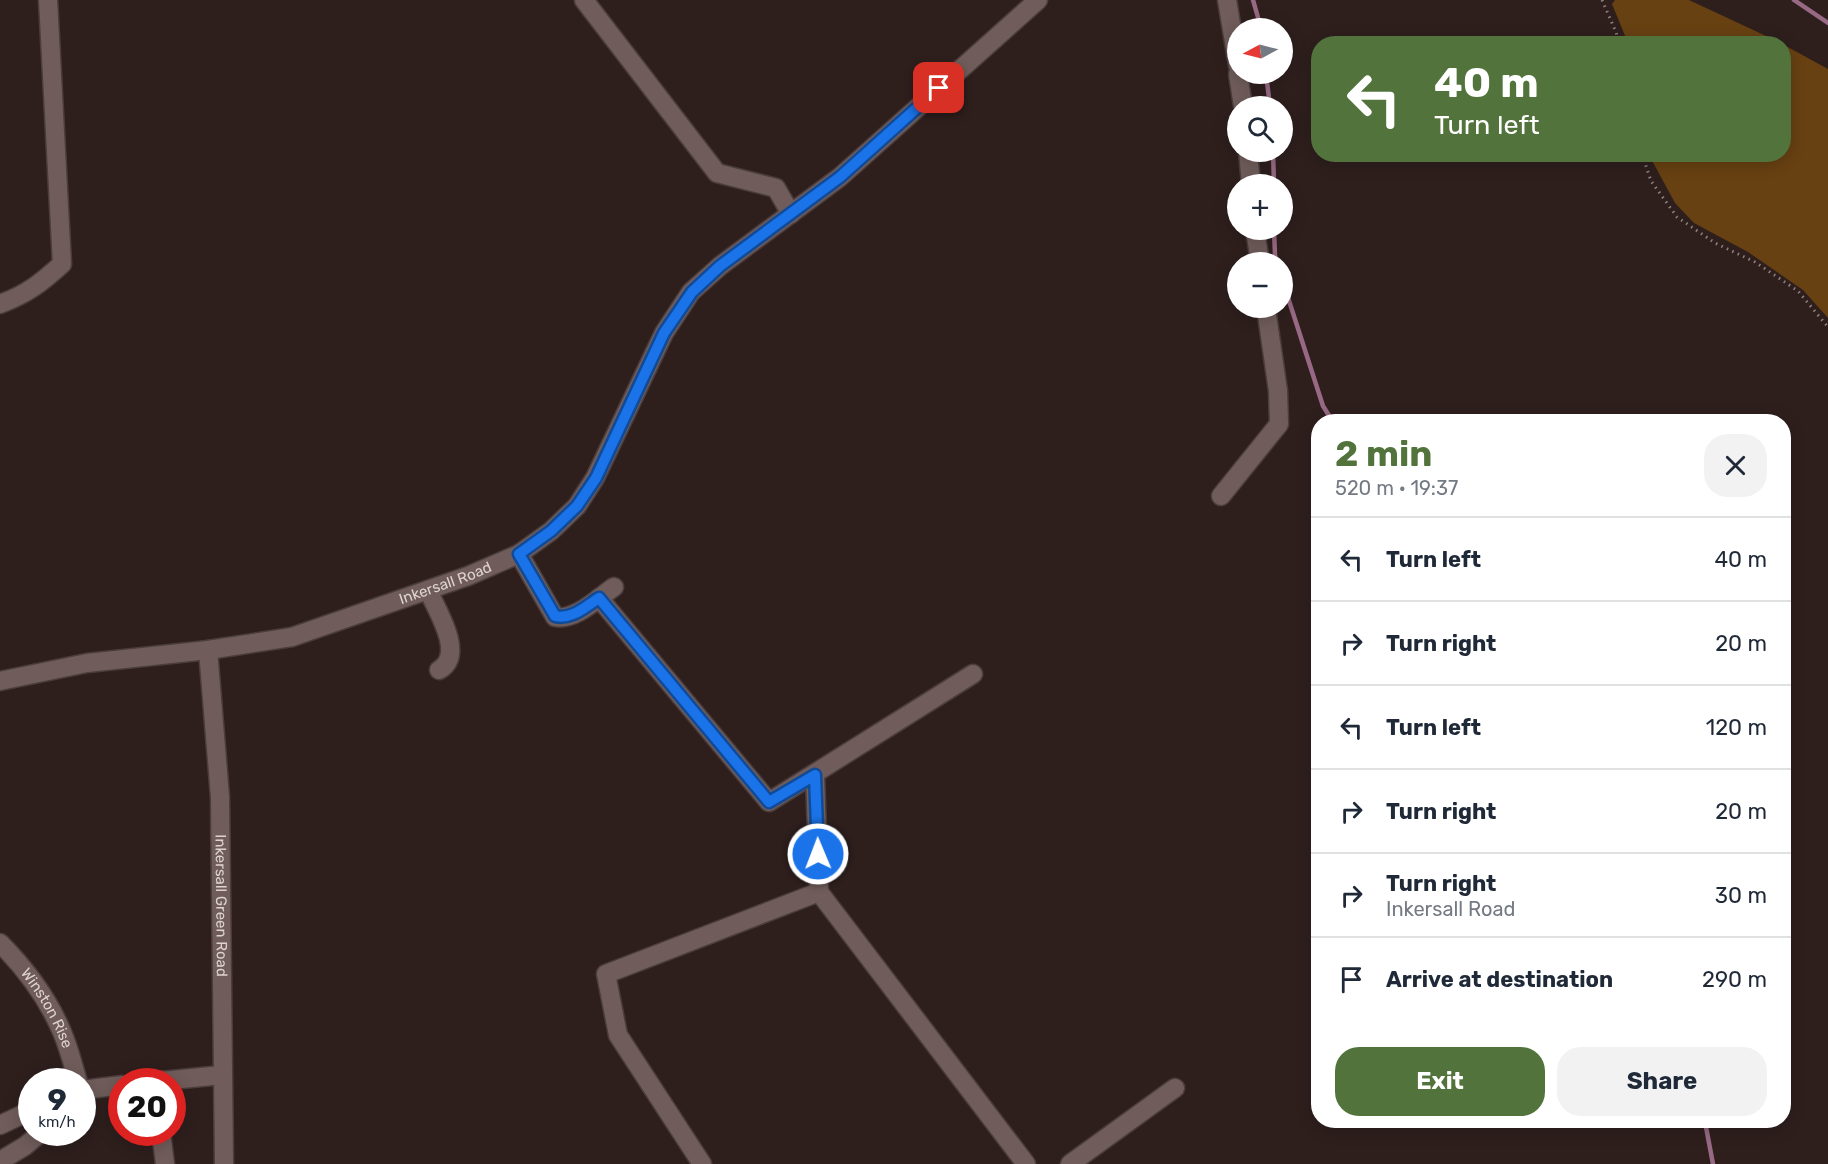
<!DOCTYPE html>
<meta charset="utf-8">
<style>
:root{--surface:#fff;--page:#f2f2f3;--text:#1f2937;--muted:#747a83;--line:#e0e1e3;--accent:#52733b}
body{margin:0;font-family:Rubik,sans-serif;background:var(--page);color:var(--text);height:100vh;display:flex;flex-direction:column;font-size:22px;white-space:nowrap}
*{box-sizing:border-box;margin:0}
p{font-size:20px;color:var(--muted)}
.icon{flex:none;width:33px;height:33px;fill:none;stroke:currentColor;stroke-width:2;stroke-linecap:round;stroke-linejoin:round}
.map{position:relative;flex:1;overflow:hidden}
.sheet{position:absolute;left:1311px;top:414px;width:480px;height:714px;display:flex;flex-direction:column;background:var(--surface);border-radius:24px;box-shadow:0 3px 15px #0003}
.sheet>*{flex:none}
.banner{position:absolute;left:1311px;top:36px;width:480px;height:126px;border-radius:24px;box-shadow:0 3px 15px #0003;background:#52733b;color:#fff;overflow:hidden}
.needle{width:39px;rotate:263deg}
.buttons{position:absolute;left:1227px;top:18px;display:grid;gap:12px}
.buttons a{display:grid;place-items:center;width:66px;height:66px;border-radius:50%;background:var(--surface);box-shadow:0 3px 15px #0003;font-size:30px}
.speed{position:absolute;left:18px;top:1068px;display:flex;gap:12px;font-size:30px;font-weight:700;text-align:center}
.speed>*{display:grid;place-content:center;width:78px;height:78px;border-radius:50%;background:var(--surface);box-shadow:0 3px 15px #0003;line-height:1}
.speed small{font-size:15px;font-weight:400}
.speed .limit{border:9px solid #d22;background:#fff;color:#111}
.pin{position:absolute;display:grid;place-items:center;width:51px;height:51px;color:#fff;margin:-26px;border-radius:12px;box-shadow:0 3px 9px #0006}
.me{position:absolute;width:66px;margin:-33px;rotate:359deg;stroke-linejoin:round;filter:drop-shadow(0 0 4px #0008)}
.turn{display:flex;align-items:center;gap:21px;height:126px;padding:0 24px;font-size:27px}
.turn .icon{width:78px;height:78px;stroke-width:2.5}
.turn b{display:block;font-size:42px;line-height:51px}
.round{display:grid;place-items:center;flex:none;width:63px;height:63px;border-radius:24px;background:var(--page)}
.headline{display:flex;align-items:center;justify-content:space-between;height:102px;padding:0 24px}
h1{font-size:36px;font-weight:700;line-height:45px;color:var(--accent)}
.action{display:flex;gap:12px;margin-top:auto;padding:12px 24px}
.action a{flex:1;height:69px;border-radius:24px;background:var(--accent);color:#fff;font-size:24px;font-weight:700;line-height:69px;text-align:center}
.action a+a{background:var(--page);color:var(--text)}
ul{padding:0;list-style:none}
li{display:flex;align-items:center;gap:18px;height:84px;padding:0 24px;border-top:2px solid var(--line)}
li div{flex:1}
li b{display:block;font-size:22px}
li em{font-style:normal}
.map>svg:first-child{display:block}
.forest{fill:#684112}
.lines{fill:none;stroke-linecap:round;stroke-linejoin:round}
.stream{stroke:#986984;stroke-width:4.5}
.minor-casing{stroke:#4a3d3c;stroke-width:21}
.path{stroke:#8e8180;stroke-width:3;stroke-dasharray:1.5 4.5;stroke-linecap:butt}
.minor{stroke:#705d5b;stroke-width:18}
.route-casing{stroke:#114b97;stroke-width:15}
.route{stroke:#1a73e8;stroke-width:10}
.labels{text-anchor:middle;stroke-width:6;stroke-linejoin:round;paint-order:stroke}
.street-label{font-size:15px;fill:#ddd2d1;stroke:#2e1f1d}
</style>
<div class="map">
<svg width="1828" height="1164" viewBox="0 0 1828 1164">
<rect width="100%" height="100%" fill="#2e1f1d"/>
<path class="forest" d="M1615,0H1689L1781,43H1628L1612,4Z
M1784,45L1828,69V318L1803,290L1748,252L1694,223L1675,203L1649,155L1784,154Z"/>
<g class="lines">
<path class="stream" d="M1253,0L1261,28
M1794,0L1828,23
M1266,74L1270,106
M1273,152L1274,184
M1274,230L1275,255L1277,262
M1282,279L1323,406L1333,422
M1702,1120L1706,1127L1713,1164"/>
<g class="minor-casing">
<g id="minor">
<path d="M584,0L717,173L776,188L791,214"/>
<path d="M1227,0L1238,66"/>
<path d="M1238,74L1243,106"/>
<path d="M1248,152L1251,184"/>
<path d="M1255,230L1260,262"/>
<path d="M0,304C27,294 41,283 62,264L48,0"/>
<path d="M1221,496L1279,424L1278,391L1266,308"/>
<path d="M519,554L555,617C575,621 598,598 614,587"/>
<path d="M428,590C437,611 466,655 439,670"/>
<path d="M599,598L769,802L973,674"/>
<path id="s1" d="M208,650L220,797L224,1164"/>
<path id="s2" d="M0,681L87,663L208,650L292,637L468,576L519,554L551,531L577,506L595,478L664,333L691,292L720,266L840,177L1038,0"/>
<path d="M815,775L819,892L1026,1164"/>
<path id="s3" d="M0,943C25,968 48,999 62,1032C69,1048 73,1065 78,1082"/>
<path d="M151,1082L222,1075"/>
<path d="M82,1090L122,1085"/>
<path d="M0,1125L32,1110"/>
<path d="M161,1132L165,1164"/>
<path d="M0,1161L25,1146L38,1135"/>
<path d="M702,1164L618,1035L606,974L819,892"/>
<path d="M1070,1164L1175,1088"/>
</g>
</g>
<path class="path" d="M1602,0L1616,32L1619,44
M1642,154L1651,181L1677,217L1715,243L1755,262L1798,291L1828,327"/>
<use href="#minor" class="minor"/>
</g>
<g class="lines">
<g class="route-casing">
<path id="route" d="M818,854L815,775L769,802L599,598C586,606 572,620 555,616L519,554L551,531L577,506L596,478L664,333L692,292L720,266L840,177L939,88"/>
</g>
<use href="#route" class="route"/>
</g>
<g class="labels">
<g class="street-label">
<text dy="5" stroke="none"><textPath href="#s2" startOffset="458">Inkersall Road</textPath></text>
<text dy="5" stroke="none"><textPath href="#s1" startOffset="256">Inkersall Green Road</textPath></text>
<text dy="5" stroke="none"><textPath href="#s3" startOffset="81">Winston Rise</textPath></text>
</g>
</g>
</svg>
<div class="buttons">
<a><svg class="needle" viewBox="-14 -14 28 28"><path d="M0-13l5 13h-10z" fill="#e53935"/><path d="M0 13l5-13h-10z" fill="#747a83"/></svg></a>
<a><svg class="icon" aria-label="search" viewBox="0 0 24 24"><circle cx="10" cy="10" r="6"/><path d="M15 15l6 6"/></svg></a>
<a>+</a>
<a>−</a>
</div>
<div class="speed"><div>9<small>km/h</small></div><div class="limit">20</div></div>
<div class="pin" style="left:939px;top:88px;background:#d93025"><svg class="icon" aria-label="arrive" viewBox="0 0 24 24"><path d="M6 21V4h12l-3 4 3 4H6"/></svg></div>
<svg class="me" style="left:818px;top:854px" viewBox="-20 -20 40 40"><circle r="17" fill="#1a73e8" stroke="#fff" stroke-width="3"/><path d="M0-11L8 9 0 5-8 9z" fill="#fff"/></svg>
<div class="banner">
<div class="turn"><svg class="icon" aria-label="left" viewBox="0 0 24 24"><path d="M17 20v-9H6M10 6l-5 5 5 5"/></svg><div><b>40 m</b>Turn left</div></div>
</div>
<section class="sheet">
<div class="headline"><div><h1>2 min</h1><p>520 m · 19:37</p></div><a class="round"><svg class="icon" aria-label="close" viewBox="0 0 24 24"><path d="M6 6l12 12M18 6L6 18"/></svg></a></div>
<ul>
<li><svg class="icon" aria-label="left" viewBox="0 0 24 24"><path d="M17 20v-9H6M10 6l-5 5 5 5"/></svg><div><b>Turn left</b></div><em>40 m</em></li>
<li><svg class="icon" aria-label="right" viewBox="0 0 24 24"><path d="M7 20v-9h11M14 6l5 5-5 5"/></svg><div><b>Turn right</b></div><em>20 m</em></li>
<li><svg class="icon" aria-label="left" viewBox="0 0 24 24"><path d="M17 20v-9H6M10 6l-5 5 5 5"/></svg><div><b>Turn left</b></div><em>120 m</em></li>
<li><svg class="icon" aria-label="right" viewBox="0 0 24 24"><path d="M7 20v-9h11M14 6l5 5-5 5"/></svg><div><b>Turn right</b></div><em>20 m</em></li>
<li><svg class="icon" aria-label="right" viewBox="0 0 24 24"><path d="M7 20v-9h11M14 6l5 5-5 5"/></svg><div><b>Turn right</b><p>Inkersall Road</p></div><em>30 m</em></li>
<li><svg class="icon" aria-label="arrive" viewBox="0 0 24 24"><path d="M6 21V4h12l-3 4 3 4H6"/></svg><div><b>Arrive at destination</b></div><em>290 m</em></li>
</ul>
<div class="action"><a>Exit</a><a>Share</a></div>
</section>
</div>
